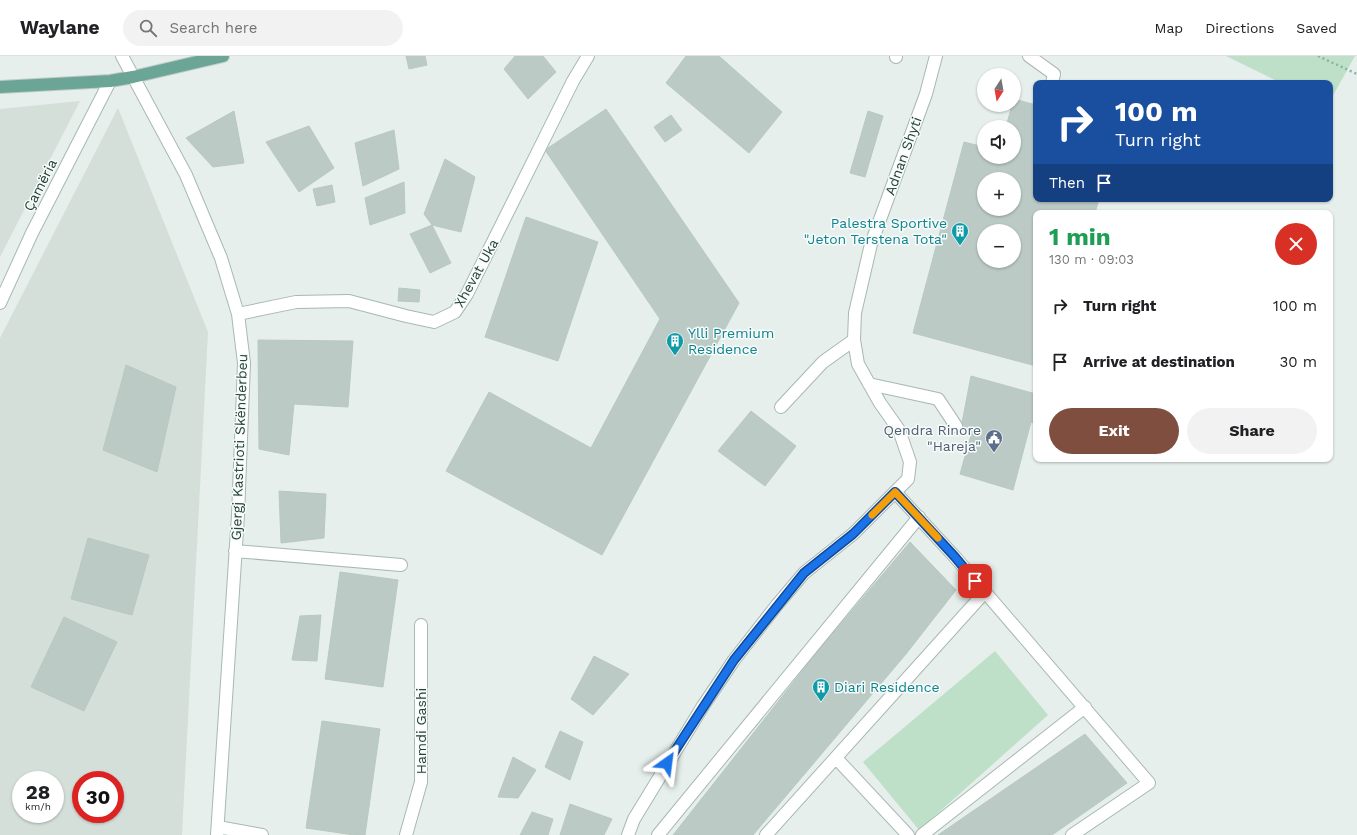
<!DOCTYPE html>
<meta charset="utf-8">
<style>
:root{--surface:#fff;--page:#f2f2f2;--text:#202124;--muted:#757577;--line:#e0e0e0;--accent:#7f4e3f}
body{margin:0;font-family:"Work Sans",sans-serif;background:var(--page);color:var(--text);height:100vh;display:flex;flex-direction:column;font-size:15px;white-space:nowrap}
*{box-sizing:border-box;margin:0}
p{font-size:13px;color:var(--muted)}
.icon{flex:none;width:22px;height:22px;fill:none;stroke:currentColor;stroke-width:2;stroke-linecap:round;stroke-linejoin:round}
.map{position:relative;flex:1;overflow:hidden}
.drawer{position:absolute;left:1033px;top:154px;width:300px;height:252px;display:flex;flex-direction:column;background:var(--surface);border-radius:8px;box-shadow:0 1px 3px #0004}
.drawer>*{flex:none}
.hud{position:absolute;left:1033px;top:24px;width:300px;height:122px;border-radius:8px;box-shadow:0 1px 3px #0004;background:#1a4fa0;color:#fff;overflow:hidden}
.needle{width:26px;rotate:191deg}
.buttons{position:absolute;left:977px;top:12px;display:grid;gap:8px}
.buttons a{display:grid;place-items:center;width:44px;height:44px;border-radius:50%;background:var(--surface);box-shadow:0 1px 3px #0004;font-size:20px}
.speed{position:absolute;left:12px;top:715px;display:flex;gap:8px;font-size:20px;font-weight:700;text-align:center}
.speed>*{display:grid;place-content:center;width:52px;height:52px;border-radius:50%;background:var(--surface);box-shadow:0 1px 3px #0004;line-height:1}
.speed small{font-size:10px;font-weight:400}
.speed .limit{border:6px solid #d22;background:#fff;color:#111}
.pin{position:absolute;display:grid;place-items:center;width:34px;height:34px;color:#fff;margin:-17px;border-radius:8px;box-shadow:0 2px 6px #0006}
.me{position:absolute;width:44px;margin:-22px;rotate:31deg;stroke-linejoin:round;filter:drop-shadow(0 0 3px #0008)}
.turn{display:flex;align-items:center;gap:14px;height:84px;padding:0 16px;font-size:18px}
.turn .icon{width:52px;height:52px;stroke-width:2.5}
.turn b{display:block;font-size:28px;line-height:34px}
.then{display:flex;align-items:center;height:38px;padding:0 16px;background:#0003;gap:8px;font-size:15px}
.round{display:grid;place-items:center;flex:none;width:42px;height:42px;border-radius:21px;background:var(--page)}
.summary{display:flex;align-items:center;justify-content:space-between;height:68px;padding:0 16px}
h1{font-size:24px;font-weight:700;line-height:30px;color:#1e9e55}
.action{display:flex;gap:8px;margin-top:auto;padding:8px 16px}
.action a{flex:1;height:46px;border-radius:24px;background:var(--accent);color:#fff;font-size:16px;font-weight:700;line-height:46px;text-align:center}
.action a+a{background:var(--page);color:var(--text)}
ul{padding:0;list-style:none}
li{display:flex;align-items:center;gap:12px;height:56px;padding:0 16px}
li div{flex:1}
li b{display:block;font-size:15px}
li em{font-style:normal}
header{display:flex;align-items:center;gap:24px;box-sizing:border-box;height:56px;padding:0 20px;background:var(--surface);border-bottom:1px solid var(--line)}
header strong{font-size:19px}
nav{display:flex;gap:22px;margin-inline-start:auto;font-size:14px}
.search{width:280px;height:36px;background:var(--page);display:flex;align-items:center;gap:10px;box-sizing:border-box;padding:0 14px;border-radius:22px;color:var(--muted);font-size:15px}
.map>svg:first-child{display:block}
.built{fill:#d4dfda;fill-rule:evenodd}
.green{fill:#bfe0c8}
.building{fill:#bbcac4;stroke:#b8c9c2;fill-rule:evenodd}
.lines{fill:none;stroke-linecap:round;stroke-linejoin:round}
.minor-casing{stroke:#a8b8b2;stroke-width:14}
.major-casing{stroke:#c2cac8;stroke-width:14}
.path{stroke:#86b3a5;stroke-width:2.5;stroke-dasharray:2 3;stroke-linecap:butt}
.minor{stroke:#fff;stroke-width:12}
.major{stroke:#6aa596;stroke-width:12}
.route-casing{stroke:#114b97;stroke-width:10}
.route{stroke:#1a73e8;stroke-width:7}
.slow{stroke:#f59e0b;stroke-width:7}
.labels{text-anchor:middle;stroke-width:3;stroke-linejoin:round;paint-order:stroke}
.street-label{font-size:14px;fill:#24423a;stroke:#f7fbf9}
.culture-label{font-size:14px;fill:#0d838f;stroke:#f7fbf9;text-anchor:start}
.service-label{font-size:14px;fill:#4e5e75;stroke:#f7fbf9;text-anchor:end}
</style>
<header>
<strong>Waylane</strong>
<div class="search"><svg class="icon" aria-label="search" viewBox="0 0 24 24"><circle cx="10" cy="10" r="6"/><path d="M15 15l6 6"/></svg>Search here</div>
<nav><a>Map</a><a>Directions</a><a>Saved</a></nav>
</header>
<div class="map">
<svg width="1357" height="779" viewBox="0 0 1357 779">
<rect width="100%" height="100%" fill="#e6efeb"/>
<path class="built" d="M80,45L0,201V53Z
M118,52L208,276L182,779H0V282ZM21,724H55V758H21ZM81,724H115V758H81Z"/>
<path class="green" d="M1226,0H1355L1330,45V27H1281Z
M995,595L1048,659L919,774L863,706Z"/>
<path class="building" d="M406,0H425L427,9L409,13Z
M515,0H543L556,16L528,43L504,13Z
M686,0H719L782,56L749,97L666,27Z
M1014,43L1036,49V143H1099L1095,157H1036V310L913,277L964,86L984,91V101H1014V71H1006L1012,49H1014ZM984,123H1014V153H984ZM984,175H1014V205H984Z
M606,53L739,247L602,499L446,415L489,336L591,392L660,263L545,94Z
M234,55L244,107L213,111L186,82Z
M868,55L883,60L865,121L850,117Z
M671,59L682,74L665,86L654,71Z
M309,70L334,112L299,136L266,86Z
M394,74L399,113L363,130L355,87Z
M445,103L475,121L461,176L432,169L424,158Z
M404,126L405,157L370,169L365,142Z
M332,129L335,146L317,150L313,133Z
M526,161L598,186L558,305L485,281Z
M432,169L451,207L430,217L410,178Z
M399,232L420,234L419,246L398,245Z
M258,284L353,285L348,351L294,348L289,399L259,393Z
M126,309L176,331L157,416L103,394Z
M971,320L1036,338V368L1031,366L1013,434L960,418L972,376L961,372Z
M751,355L796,390L765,430L718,395Z
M279,435L326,438L324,482L281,487Z
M88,482L149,499L132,559L71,543Z
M910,486L956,534L906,598L753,779H673L818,595Z
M340,516L398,524L383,631L325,623Z
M321,559L317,605L292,604L300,560Z
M64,561L117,586L84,655L31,631Z
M594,600L629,618L593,659L571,643Z
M322,665L380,673L365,779H354L306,772Z
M560,675L583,686L570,724L545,711Z
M1085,678L1127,727L1052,779H938Z
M513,701L536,714L518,742L498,741Z
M570,748L612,763L604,779H560Z
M532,756L553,763L548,779H520Z"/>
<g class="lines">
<g class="minor-casing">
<path id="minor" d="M122,0L186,119L221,202L238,258L244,307L238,459L217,779
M896,0V1
M1029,0L1054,18L1052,27
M0,247L32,177L110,25
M238,258L296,246L349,245L406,260L434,266L455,256L467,238L573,25L588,0
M869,328L938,343L956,370
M781,351L823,306L854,284
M895,436L955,501L1149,727L1072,779
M235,495L401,509
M836,702L908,779
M218,771L262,779
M406,779L421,726V569
M628,779L634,763L703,650L734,604L777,549L804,517L853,478L908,423L910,406L899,374L880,347L858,308L854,284L855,257L871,188L926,38L936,0
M658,779L919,461
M766,779L985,536
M922,779L1085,651"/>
</g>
<g class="major-casing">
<path id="major" d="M0,31L110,25L133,21L223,0"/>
</g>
<path class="path" d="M1318,0L1357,18"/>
<use href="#minor" class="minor"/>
<use href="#major" class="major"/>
</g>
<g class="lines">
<g class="route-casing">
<path id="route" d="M667,707L734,604L804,517L853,478L895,436L955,501L975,525"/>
</g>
<use href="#route" class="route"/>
<path class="slow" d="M872,459L895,436L938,482"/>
</g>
<defs>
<g id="building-pin" transform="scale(0.9)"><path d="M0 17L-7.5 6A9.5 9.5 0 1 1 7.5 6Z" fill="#0f9aa8" stroke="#f7fbf9"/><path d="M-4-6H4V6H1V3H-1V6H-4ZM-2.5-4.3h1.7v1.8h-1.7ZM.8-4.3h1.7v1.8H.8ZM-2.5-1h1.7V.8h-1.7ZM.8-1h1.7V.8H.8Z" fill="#fff"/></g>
<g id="civic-pin" transform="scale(0.9)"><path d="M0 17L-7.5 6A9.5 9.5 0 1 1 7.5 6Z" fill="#5c6f8a" stroke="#f7fbf9"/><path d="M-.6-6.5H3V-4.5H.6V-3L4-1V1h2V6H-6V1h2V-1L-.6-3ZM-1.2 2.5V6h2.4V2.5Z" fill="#fff"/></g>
</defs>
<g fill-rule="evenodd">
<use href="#building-pin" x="960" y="175"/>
<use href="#building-pin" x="675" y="285"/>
<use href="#civic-pin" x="994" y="382"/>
<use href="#building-pin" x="821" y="631"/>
</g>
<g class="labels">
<g class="street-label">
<text transform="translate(903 100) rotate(-70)" y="5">Adnan Shyti</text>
<text transform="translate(40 129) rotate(-63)" y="5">Çamëria</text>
<text transform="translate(476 217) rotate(-61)" y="5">Xhevat Uka</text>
<text transform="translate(239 391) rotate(-88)" y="5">Gjergj Kastrioti Skënderbeu</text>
<text transform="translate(421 675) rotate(-90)" y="5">Hamdi Gashi</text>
</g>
<g class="culture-label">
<text x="947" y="172" text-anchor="end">Palestra Sportive<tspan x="947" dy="16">"Jeton Terstena Tota"</tspan></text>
<text x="688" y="282">Ylli Premium<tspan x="688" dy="16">Residence</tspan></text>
<text x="834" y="636">Diari Residence</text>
</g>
<g class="service-label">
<text x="981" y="379">Qendra Rinore<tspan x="981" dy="16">"Hareja"</tspan></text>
</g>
</g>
</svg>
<div class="buttons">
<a><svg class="needle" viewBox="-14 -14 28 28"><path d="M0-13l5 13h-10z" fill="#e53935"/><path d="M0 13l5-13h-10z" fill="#757577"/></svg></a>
<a><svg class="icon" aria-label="sound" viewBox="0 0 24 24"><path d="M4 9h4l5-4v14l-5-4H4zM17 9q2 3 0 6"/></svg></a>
<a>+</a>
<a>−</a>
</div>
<div class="speed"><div>28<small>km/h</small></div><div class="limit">30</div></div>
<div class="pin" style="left:975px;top:525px;background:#d93025"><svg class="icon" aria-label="arrive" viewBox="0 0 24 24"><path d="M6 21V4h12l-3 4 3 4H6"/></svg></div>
<svg class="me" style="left:667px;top:707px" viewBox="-20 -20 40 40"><path d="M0-17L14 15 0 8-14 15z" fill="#1a73e8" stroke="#fff" stroke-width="4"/></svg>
<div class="hud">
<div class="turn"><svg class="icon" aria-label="right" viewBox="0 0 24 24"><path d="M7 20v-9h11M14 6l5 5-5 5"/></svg><div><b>100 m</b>Turn right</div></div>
<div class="then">Then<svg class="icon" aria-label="arrive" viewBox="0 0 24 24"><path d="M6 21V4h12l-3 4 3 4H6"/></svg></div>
</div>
<section class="drawer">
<div class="summary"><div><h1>1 min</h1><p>130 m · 09:03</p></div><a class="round" style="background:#d93025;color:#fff"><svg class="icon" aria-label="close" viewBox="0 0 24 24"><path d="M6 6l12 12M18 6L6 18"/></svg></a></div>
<ul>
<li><svg class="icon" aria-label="right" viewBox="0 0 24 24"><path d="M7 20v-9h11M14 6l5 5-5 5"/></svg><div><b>Turn right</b></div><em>100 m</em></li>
<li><svg class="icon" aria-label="arrive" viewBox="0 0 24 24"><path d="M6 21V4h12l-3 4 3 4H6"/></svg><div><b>Arrive at destination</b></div><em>30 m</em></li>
</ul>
<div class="action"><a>Exit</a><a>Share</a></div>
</section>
</div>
